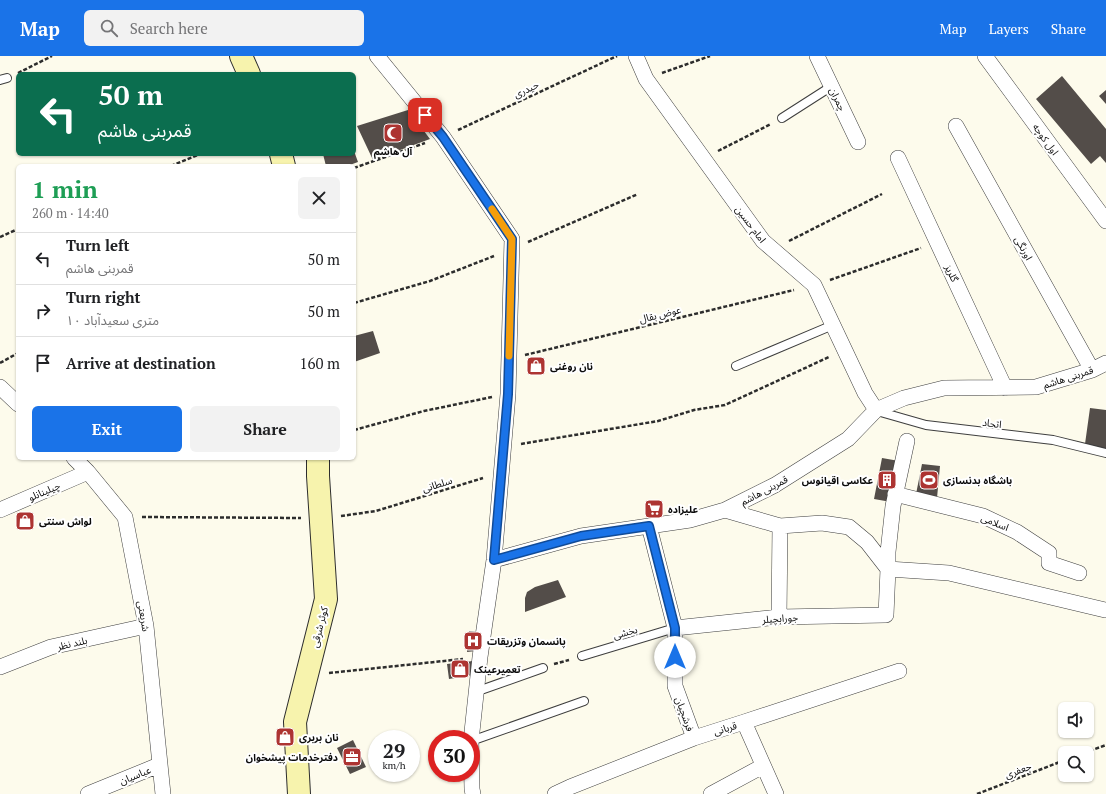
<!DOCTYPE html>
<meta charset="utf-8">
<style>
:root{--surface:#fff;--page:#f2f2f2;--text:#202124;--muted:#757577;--line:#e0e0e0;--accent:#1a73e8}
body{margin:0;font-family:"PT Serif","Noto Sans Arabic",serif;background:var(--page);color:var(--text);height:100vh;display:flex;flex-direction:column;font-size:15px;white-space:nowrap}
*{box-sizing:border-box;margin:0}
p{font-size:13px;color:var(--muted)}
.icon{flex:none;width:22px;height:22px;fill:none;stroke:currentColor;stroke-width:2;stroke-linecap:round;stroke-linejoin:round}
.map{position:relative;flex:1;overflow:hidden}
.sheet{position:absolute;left:16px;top:108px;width:340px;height:296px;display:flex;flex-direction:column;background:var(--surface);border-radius:6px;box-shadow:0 1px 3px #0004}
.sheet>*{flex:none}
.banner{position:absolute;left:16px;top:16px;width:340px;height:84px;border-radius:6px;box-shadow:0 1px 3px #0004;background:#0b6e4f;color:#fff;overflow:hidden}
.tools{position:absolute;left:1058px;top:646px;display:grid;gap:8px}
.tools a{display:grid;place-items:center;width:36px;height:36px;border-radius:6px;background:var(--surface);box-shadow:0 1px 3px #0004;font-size:20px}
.speed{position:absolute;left:368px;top:674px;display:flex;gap:8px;font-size:20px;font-weight:700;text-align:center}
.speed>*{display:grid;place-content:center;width:52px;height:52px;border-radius:50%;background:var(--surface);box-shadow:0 1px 3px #0004;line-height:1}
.speed small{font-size:10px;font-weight:400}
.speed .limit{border:6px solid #d22;background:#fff;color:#111}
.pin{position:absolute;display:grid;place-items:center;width:34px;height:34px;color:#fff;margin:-17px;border-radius:8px;box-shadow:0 2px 6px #0006}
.me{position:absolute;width:44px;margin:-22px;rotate:0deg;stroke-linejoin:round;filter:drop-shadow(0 0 3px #0008)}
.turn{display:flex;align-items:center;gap:14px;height:84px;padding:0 16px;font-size:18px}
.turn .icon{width:52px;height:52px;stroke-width:2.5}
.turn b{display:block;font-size:28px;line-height:34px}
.round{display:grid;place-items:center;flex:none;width:42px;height:42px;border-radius:6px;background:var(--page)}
.head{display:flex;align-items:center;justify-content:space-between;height:68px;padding:0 16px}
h1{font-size:24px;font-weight:700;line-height:30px;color:#1e9e55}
.primary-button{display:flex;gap:8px;margin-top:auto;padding:8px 16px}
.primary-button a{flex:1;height:46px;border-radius:6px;background:var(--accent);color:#fff;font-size:16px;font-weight:700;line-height:46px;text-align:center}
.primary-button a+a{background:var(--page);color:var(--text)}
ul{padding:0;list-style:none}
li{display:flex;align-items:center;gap:12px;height:52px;padding:0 16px;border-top:1px solid var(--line)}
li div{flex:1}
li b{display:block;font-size:15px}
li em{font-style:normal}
header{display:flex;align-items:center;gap:24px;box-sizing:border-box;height:56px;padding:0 20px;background:var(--accent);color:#fff}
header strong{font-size:19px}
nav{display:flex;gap:22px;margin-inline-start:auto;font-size:14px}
.search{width:280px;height:36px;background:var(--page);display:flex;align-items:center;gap:10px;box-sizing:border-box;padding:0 14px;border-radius:6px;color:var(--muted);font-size:15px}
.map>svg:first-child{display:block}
.building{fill:#534d49}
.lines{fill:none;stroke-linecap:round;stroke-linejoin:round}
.service-casing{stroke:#3e3e3e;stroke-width:10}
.minor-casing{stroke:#3e3e3e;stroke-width:16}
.secondary-casing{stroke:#2d2d2d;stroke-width:24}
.path{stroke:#2d2d2d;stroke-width:2.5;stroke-dasharray:4 2;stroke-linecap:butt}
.service{stroke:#fff;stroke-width:8}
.minor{stroke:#fff;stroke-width:15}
.secondary{stroke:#f7f3ad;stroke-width:22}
.route-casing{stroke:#114b97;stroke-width:10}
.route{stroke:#1a73e8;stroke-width:7}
.slow{stroke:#f59e0b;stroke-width:7}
.labels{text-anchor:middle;stroke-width:4;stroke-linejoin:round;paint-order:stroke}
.street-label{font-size:10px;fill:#0b0b0b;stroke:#fff}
.poi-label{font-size:10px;font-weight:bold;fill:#0b0b0b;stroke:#fff;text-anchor:start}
</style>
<header>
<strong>Map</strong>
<div class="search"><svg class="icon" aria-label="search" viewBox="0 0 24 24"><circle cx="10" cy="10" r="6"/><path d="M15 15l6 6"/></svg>Search here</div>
<nav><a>Map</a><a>Layers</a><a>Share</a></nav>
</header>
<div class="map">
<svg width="1106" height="738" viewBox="0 0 1106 738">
<rect width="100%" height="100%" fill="#fdfbec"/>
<path class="building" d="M1062,20L1106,73V107L1100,100L1091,108L1036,43Z
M1106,34V48L1099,40Z
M408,54L430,83L373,104L357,70Z
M354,95L358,106L347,110H326L323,98H354Z
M373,275L380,297L354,306V280Z
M1090,352L1106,354V393L1085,388Z
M882,402L899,405L891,446L874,443Z
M922,408L940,410L937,442L916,438Z
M661,445L662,459L647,461L646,447Z
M558,524L566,541L525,556V542L527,536L535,531Z
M469,575L479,576L476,595L467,596Z
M473,605L472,619L449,623L447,608Z
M353,684L366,711L350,718L337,692Z"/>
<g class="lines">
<g class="service-casing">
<path id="service" d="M0,24L7,22
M782,62L832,30
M736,310L833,269
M877,355L926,369L1053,384L1106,397
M582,600L675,572
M478,635L543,612
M471,685L584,645"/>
</g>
<g class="minor-casing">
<path id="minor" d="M377,0L443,81L512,183L508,338L494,504L480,601L471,685L472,733L473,738
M636,0L646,23L763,185L814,229L865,337L876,354
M817,0L858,86
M985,0L1106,165
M956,70L1092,314
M898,102L1005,332
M0,331L18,348
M74,402L88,416L125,461L146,570L163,738
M895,438L983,460L1017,476L1049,497V507L1079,517
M0,454L88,416
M725,454L780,470L822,467L849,471L867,486L888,513L949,517L1105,554
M649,470L675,572V630L694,682
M494,504L581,480L690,464L725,454L775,429L848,383L876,354L904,342L944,332L1036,331L1092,314L1106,307
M779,561L780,470
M675,572L779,561L886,559L888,513V496L893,450L907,385
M0,611L51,591L146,570
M744,666L776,738
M88,738L159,709
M555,738L570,731L694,682L744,666L899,615
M711,738L763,710"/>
</g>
<g class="secondary-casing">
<path id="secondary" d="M241,0L249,18
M281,98L284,110
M299,738L295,666L326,543L318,420V402"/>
</g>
<path class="path" d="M18,17L52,0
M662,17L710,0
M458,74L617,0
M718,95L771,68
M171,110L200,98
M354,112L425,87
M0,181L18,173
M789,185L882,138
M528,186L638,138
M830,224L921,192
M354,247L430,225L494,200
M525,299L794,234
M0,307L18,297
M354,374L424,355L492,341
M521,388L658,365L694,354L725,349L829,301
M341,460L376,455L483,422
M142,461L301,462
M554,608L569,604
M329,617L463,603
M1084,697L1106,689
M977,738L1065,704"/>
<use href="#service" class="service"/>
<use href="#minor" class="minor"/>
<use href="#secondary" class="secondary"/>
</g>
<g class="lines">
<g class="route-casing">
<path id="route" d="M425,59L443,81L512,183L508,338L494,504L581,480L649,470L675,572V601"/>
</g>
<use href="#route" class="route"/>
<path class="slow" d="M492,153L512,183L509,300"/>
</g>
<defs>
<g id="mosque-square" transform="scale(1)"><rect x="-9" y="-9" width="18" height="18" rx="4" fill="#ad3432" stroke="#fff"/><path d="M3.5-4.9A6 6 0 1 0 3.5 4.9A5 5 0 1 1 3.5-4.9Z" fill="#fff"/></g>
<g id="shop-square" transform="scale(1)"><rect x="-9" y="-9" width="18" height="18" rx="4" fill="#ad3432" stroke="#fff"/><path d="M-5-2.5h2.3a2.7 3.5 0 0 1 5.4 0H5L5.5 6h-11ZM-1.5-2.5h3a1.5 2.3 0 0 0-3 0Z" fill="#fff"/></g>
<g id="building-square" transform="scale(1)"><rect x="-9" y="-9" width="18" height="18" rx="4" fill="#ad3432" stroke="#fff"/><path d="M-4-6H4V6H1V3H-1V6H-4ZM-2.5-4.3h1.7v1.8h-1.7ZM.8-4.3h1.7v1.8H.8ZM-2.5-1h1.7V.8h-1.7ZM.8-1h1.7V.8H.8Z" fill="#fff"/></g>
<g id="stadium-square" transform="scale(1)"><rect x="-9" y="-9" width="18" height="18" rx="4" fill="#ad3432" stroke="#fff"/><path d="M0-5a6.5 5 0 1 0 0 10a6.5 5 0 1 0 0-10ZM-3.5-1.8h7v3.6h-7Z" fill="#fff"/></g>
<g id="supermarket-square" transform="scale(1)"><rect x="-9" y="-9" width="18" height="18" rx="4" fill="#ad3432" stroke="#fff"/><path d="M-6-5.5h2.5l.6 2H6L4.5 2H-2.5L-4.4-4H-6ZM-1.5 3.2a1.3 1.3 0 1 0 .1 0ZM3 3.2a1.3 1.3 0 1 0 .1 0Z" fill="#fff"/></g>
<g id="hospital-square" transform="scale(1)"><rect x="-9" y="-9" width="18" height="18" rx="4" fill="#ad3432" stroke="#fff"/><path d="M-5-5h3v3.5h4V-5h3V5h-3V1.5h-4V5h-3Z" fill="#fff"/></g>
<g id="office-square" transform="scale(1)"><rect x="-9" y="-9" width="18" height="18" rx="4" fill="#ad3432" stroke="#fff"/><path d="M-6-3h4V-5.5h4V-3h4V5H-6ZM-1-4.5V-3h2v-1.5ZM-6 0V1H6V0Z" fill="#fff"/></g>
</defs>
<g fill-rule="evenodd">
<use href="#mosque-square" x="393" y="77"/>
<use href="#shop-square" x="536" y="310"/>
<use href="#building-square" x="887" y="424"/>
<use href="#stadium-square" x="929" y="424"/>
<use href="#supermarket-square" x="654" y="453"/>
<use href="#shop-square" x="25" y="465"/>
<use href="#hospital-square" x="473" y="585"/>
<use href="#shop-square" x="460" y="613"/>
<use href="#shop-square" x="285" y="681"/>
<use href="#office-square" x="352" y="701"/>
</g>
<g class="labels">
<g class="street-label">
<text transform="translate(526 33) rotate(-25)" y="4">حیدری</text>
<text transform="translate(838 43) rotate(64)" y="4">چمران</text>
<text transform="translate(1046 83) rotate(54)" y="4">اول کوچه</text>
<text transform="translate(751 168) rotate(53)" y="4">امام حسین</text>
<text transform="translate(1024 192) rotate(61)" y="4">اورنگی</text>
<text transform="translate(952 217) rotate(65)" y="4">گلریز</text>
<text transform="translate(660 258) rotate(-14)" y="4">عوض بقال</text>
<text transform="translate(1068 321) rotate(-18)" y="4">قمربنی هاشم</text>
<text transform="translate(992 367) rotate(7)" y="4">اتحاد</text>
<text transform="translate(437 428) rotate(-17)" y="4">سلطانی</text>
<text transform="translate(764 434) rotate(-28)" y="4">قمربنی هاشم</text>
<text transform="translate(44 435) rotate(-23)" y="4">چیلینانلو</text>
<text transform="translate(995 466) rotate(22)" y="4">اسلامی</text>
<text transform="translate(144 560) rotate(80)" y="4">شریعتی</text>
<text transform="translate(780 562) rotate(-4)" y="4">جورابچیلر</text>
<text transform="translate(319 571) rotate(-76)" y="4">کوثر شرقی</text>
<text transform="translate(625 576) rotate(-16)" y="4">بخشی</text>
<text transform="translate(72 587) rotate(-13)" y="4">بلند نظر</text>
<text transform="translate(685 658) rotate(70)" y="4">فرشچیان</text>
<text transform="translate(725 672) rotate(-17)" y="4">قربانی</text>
<text transform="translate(1018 714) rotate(-21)" y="4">جعفری</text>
<text transform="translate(135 719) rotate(-22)" y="4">عباسیان</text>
</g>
<g class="poi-label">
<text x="393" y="99" text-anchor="middle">آل هاشم</text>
<text x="550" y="314">نان روغنی</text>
<text x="873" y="428" text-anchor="end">عکاسی اقیانوس</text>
<text x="943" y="428">باشگاه بدنسازی</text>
<text x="668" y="457">علیزاده</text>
<text x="39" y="469">لواش سنتی</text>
<text x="487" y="589">پانسمان وتزریقات</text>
<text x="474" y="617">تعمیرعینک</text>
<text x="299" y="685">نان بربری</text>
<text x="338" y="705" text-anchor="end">دفترخدمات پیشخوان</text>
</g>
</g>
</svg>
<div class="tools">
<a><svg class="icon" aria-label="sound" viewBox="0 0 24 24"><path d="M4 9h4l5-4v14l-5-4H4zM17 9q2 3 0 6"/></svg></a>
<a><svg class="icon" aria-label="search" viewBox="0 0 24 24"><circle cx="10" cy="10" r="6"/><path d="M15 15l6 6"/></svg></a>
</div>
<div class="speed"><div>29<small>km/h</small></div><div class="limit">30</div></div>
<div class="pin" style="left:425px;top:59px;background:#d93025"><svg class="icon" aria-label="arrive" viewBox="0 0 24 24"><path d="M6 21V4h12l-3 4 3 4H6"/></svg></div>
<svg class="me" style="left:675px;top:601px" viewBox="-20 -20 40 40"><circle r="19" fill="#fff"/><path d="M0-13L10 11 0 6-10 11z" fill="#1a73e8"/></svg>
<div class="banner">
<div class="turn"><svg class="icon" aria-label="left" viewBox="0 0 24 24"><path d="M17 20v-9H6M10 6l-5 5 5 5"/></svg><div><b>50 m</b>قمربنی هاشم</div></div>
</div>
<section class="sheet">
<div class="head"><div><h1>1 min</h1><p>260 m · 14:40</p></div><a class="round"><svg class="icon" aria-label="close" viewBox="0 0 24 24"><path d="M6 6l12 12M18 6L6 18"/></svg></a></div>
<ul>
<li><svg class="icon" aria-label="left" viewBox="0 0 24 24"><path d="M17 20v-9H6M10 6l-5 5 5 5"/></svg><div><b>Turn left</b><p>قمربنی هاشم</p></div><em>50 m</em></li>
<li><svg class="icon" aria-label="right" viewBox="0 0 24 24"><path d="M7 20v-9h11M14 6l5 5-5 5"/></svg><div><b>Turn right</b><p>۱۰ متری سعیدآباد</p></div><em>50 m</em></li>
<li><svg class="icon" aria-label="arrive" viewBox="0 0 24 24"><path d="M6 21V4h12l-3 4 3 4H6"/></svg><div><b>Arrive at destination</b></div><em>160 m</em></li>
</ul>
<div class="primary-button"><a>Exit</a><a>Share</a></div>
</section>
</div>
